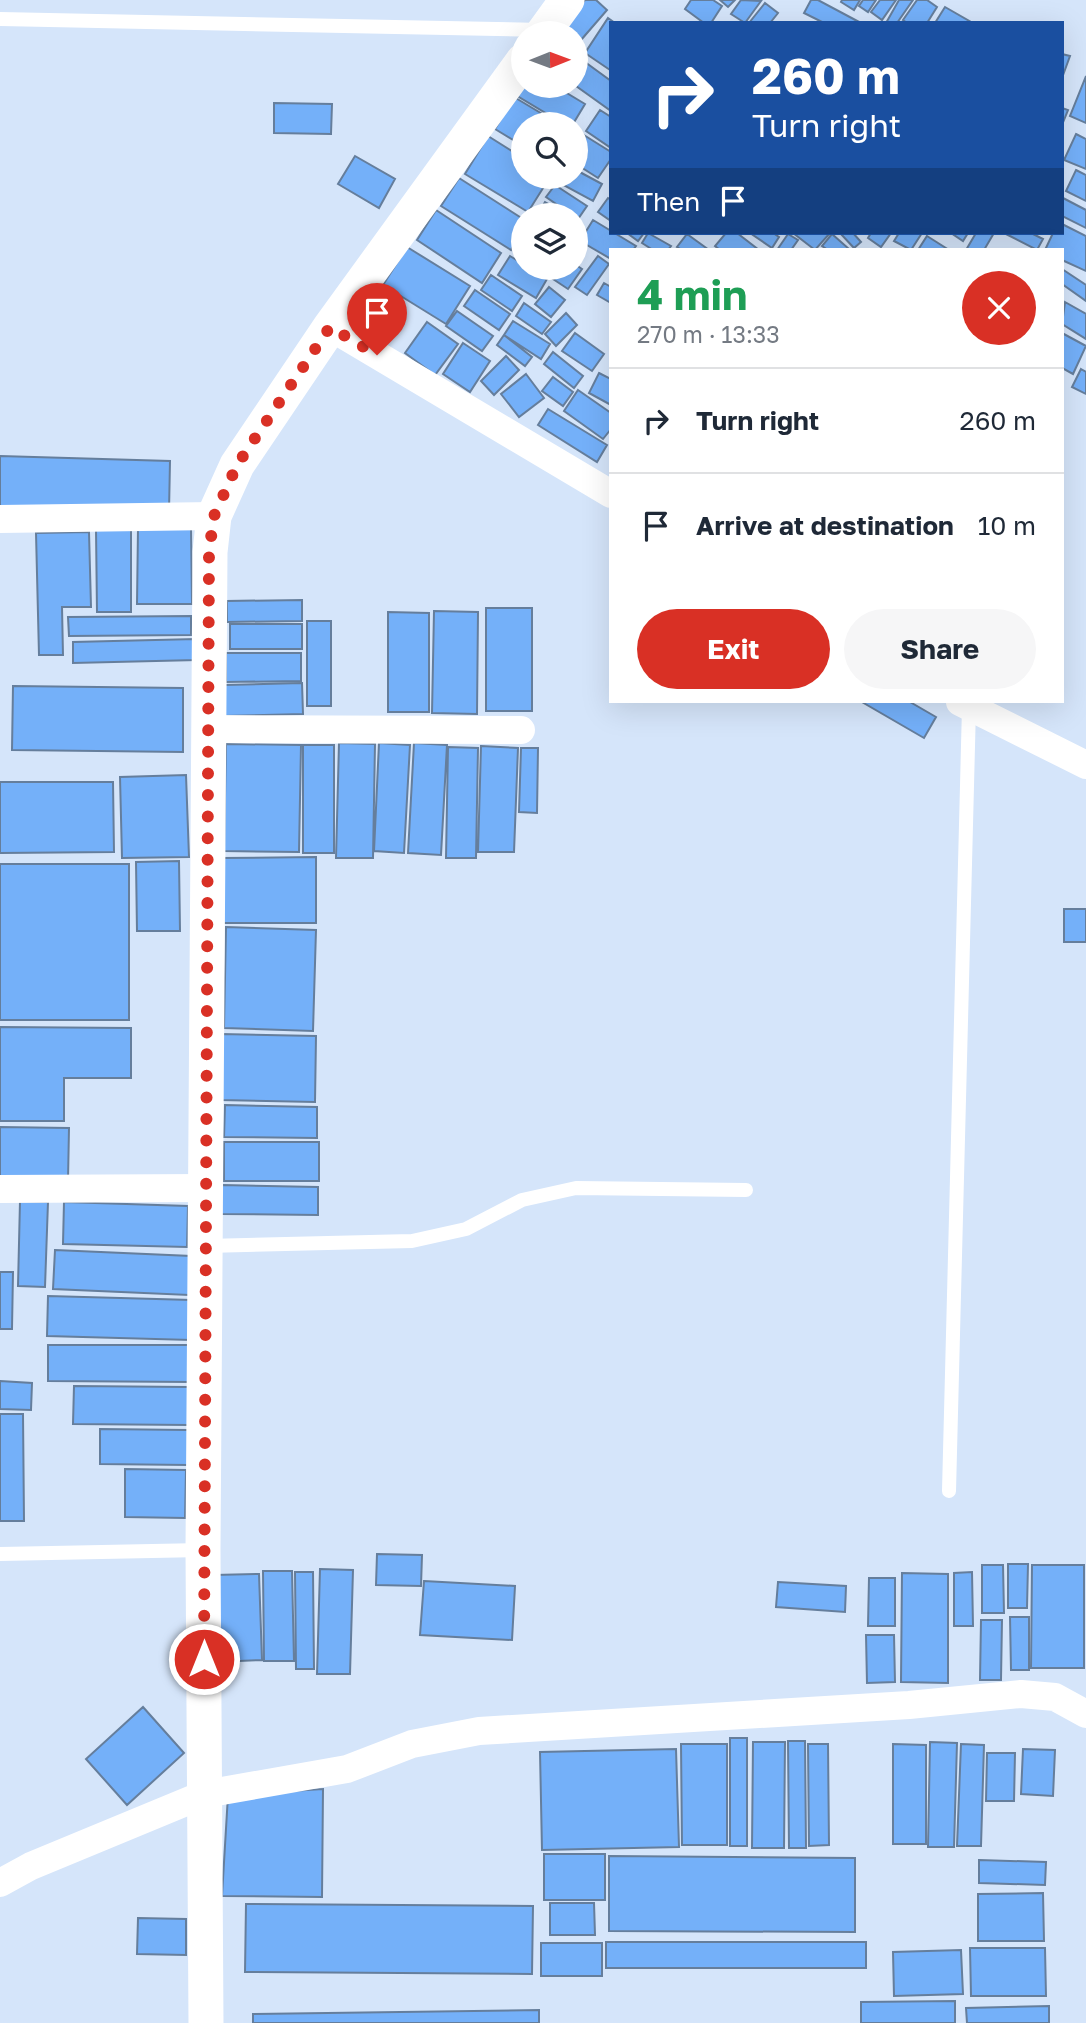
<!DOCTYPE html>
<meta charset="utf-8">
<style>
:root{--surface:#fff;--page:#f6f6f7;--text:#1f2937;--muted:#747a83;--line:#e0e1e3;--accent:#d93025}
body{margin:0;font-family:"Golos Text",sans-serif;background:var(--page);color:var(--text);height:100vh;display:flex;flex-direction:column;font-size:26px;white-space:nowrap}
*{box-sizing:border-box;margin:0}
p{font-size:23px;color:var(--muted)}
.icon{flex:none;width:38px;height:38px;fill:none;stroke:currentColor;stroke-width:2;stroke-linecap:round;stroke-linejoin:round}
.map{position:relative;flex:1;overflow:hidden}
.sheet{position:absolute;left:609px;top:248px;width:455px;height:455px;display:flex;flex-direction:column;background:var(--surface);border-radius:0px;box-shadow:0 7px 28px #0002}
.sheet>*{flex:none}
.guide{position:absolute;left:609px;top:21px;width:455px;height:214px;border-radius:0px;box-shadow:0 7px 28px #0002;background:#1a4fa0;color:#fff;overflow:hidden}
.needle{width:46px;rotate:89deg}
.fabs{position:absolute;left:511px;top:21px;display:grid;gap:14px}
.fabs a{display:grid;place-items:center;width:77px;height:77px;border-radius:50%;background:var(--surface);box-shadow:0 7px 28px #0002;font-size:35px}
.pin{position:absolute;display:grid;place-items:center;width:60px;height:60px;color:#fff;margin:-72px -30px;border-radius:50% 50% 50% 0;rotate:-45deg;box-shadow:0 0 7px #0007}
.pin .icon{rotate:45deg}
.me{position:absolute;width:77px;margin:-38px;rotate:0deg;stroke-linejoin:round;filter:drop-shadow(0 0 5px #0008)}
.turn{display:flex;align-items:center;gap:24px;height:147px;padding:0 28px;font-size:32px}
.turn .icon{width:91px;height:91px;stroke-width:2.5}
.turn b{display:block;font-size:49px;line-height:60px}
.then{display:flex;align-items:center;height:66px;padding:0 28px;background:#0003;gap:14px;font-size:26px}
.round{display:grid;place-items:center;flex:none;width:74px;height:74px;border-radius:37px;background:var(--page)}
.headline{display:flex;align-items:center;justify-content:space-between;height:119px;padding:0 28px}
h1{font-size:42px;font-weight:700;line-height:52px;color:#1e9e55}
.primary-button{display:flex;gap:14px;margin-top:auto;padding:14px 28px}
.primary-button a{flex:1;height:80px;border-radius:42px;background:var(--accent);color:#fff;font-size:28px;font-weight:700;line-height:80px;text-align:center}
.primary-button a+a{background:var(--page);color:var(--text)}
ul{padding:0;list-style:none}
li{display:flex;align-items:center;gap:21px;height:105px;padding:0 28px;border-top:2px solid var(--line)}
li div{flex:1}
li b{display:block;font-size:26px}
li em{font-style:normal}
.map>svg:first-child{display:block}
.building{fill:#74b0f9;stroke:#657e9c;stroke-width:2}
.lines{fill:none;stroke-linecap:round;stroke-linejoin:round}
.service{stroke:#fff;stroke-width:14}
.minor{stroke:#fff;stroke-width:28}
.tertiary{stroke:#fff;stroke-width:35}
.route{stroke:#d93025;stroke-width:12;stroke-dasharray:0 21.6}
</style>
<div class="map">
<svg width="1086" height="2023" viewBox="0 0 1086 2023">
<rect width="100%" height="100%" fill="#d5e5fa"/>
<path class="building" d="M585,0H596L607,10L581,40L563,25Z
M691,0H713L722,6L711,23H704L685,9Z
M720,0H735L728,7Z
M741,0L761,1L745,23L731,14Z
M811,0H818L861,23H824L804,13Z
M842,0H860L854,10L841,2Z
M863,0H876L868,12L859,6Z
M880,0H896L882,20L871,12Z
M899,0H913L897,23H886Z
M917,0H927L937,7L927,23H907L903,20Z
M765,3L778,13L770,23H749Z
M945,7L971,22L970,23H935Z
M608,18L615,23H611L610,70L585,53Z
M1062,54L1070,56L1062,78Z
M585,62L611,81V111L576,86V74Z
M1086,76V123L1070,116Z
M523,86H555L585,104L573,124H564L514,94Z
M514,97L559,124H523V146L495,129Z
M274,103L332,104L331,134L274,133Z
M1062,108L1068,110L1062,125Z
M600,110L611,117V148L586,131Z
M579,132L611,152V159L598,178L576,164V137Z
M1076,134L1086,139V169L1064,160Z
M488,136L523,158V177H550L528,212L465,174Z
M355,156L395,179L379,208L338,184Z
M576,170L602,184L593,201L554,180L556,177H576Z
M1076,170L1086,175V201L1066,191Z
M459,178L523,219V231L511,250L441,206Z
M555,185L587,206L578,219L546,197Z
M608,198L611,200V221L598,212Z
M1063,198L1086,210V228L1062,216Z
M545,202L568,215H537Z
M436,210L501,253L482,283L417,240Z
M593,220L636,246L633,250H611V259L580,241Z
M1062,224L1086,236V271L1062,260V250H1045L1053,233H1062Z
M627,233H644L638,241Z
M648,233L671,246L668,250H653L642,243Z
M726,233H737L759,250H720L715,246Z
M750,233H773L779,237L772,248Z
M793,233H830L815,250Z
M840,233H853L861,242L854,248Z
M871,233H891L881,247L868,238Z
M899,233H922L911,250L894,241Z
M951,233H968L963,241Z
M976,233H994L984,250H966Z
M1004,233H1031L1043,239L1037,250Z
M687,234L709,250H682L677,247Z
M788,234L798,240L791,250H777Z
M832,234L849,249L848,250H828L822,246Z
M927,236L949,250H918Z
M523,237V258L514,251Z
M407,247L470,286L446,324L383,285Z
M510,256L523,264V268L547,279L536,298L498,275Z
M598,256L609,264L587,295L575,287Z
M576,265L582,269L568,289L553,279L561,268H576Z
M537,268H556L550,277Z
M1062,269L1086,285V301L1062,284Z
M491,275L522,296L512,311L481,290Z
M604,283L611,287V303L597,295Z
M549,287L565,300L551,317L535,304Z
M475,290L510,314L499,330L464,306Z
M378,291L405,310L382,345L354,326Z
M1065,302L1086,314V339L1062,324Z
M524,303L551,322L542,334L516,316Z
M457,311L493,336L482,351L446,326Z
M566,313L577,325L556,346L545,334Z
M513,321L550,344L541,359L504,335Z
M427,322L458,344L435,375L405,353Z
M575,333L604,354L592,371L562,351Z
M1062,333L1086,346L1073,374L1062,368Z
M504,335L532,357L525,366L497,345Z
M463,343L490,361L470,392L443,374Z
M553,352L583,376L574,388L544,364Z
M506,356L519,370L494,395L481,381Z
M1081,369L1086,372V394L1072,387Z
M599,373L611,379V405L589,393Z
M526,374L544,398L519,417L501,394Z
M553,377L573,392L563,406L542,391Z
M578,390L611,413V429L603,439L564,411Z
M548,409L607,445L597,462L538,425Z
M0,456L170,461L169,512L0,507Z
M138,528H191L192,604H137Z
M96,529H131V612H97Z
M89,532L91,607H62L63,655H39L36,533Z
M302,600V621L227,622V601Z
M486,608H532V711H486Z
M434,611L478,612L477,714L432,713Z
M388,612L429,613V712H388Z
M191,616V635L69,636L68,617Z
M307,621H331V706H307Z
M230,624H302V649H230Z
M196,639L197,660L73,663V642Z
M226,653H301V681L226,682Z
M302,683L303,714L225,716L224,685Z
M13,686L183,688V752L12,750Z
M862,702H910L936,717L924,738Z
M339,743L375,744L373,858H336Z
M379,743L410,745L404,853L374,851Z
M414,743L447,745L441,855L408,853Z
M226,744L301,745L299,852L224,851Z
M303,745H334V853H303Z
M481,746L518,748L514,852H478Z
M448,747L478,748L476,858H446Z
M521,748H538L537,813L519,812Z
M186,775L189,857L122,858L120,777Z
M0,782H113L114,852L0,853Z
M316,857V923H221V858Z
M179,861L180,931H137L136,862Z
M0,864H129V1020H0Z
M1064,909H1086V942H1064Z
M226,927L316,930L313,1031L224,1028Z
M0,1027L131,1028V1078H64V1121H0Z
M221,1034L316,1036L315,1102L220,1100Z
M225,1105L317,1107V1138L224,1137Z
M0,1127L69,1128L68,1181H0Z
M224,1142H319V1181H224Z
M222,1185L318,1187V1215L221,1214Z
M20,1201L48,1202L45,1287L18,1286Z
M64,1202L188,1206L187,1247L63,1244Z
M55,1250L191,1256L189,1295L53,1289Z
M0,1272H13L12,1329H0Z
M48,1296L192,1300L191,1340L47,1336Z
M48,1345H193V1382L48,1381Z
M0,1381L32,1383L31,1410L0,1409Z
M74,1386L189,1387V1425L73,1424Z
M0,1414H23L24,1521H0Z
M100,1429L188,1430V1465L100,1464Z
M125,1469L186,1470L185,1518L125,1517Z
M377,1554L422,1555L421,1586L376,1585Z
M1008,1564H1028L1027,1608H1008Z
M982,1565H1003L1004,1613H982Z
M1032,1565H1084V1668H1031Z
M320,1569L353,1570L350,1674H317Z
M263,1571H292L294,1661H264Z
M295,1572H313L314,1669H296Z
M972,1572L973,1626H954V1573Z
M902,1573L948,1574V1683L901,1682Z
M259,1574L262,1660L216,1662L214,1575Z
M869,1578H895V1626H868Z
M424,1581L515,1586L512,1640L420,1635Z
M778,1582L846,1586L845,1612L776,1607Z
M1010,1617H1029V1670H1011Z
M981,1620H1002L1001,1680H980Z
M866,1635H894L895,1682L867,1683Z
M143,1707L184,1753L127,1805L86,1759Z
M730,1738H747V1846H730Z
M788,1741H805L806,1848H789Z
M753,1742H785L784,1848H752Z
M930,1742L957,1743L954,1847H928Z
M681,1744H727V1845H682Z
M808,1744H828L829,1845L809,1846Z
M893,1744L926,1745V1844H893Z
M961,1744L984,1745L981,1846H957Z
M676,1749L679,1847L542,1850L540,1752Z
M1023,1749L1055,1750L1053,1796L1021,1794Z
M987,1753H1015L1014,1801H986Z
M323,1789L322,1897L222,1896L228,1795Z
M544,1854H605V1900H544Z
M609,1856L855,1858V1932L609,1931Z
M979,1860L1046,1862L1045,1885L979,1883Z
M1043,1893L1044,1941H978V1894Z
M550,1903H594L595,1935H550Z
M246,1904L533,1906L532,1974L245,1972Z
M138,1918L186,1919V1955L137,1954Z
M606,1942H866V1968H606Z
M541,1943H602V1976H541Z
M970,1948H1045L1046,1996H971Z
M961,1950L963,1994L894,1996L893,1952Z
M955,2001V2023H861V2002Z
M1049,2006V2023H967L966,2008Z
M539,2010V2023H253V2014Z"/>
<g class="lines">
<path class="service" d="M0,19L544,30
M206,1246L412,1241L466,1229L522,1200L576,1188L746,1190
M949,1491L969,707
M0,1554L203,1550"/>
<path class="minor" d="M330,327L611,494
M0,519L214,516
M960,702L1086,765
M209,729L521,730
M0,1189L206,1188
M0,1883L31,1866L205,1794L347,1769L412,1744L479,1731L909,1705L1021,1694L1055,1697L1086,1714"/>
<path class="tertiary" d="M543,33L567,0
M206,2023L203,1550L210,552L214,516L237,465L330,327L523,61"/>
</g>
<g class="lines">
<path class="route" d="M204,1659L209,552L214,516L237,465L330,327L377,355"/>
</g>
</svg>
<div class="fabs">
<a><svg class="needle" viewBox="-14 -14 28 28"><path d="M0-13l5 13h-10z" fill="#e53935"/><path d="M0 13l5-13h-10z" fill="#747a83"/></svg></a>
<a><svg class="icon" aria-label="search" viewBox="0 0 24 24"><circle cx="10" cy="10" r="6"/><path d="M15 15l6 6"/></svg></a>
<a><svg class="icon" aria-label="layers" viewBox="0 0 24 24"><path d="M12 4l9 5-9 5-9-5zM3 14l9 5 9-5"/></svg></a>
</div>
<div class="pin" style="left:377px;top:355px;background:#d93025"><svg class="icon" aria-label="arrive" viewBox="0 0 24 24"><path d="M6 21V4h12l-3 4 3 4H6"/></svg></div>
<svg class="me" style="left:204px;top:1659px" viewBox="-20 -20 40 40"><circle r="17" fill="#d93025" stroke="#fff" stroke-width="3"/><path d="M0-11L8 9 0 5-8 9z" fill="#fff"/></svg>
<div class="guide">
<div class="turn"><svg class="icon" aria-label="right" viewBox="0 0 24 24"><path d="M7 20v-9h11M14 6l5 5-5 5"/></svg><div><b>260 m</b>Turn right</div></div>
<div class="then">Then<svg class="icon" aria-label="arrive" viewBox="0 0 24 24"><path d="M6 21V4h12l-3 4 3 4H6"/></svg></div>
</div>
<section class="sheet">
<div class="headline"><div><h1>4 min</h1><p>270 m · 13:33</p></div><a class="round" style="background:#d93025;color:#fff"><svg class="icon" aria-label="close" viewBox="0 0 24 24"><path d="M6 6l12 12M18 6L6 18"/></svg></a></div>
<ul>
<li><svg class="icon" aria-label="right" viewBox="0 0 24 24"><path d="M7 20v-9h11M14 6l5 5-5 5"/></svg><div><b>Turn right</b></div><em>260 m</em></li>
<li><svg class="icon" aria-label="arrive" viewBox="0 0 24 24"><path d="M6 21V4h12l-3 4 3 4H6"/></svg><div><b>Arrive at destination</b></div><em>10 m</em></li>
</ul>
<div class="primary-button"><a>Exit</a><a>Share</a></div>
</section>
</div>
